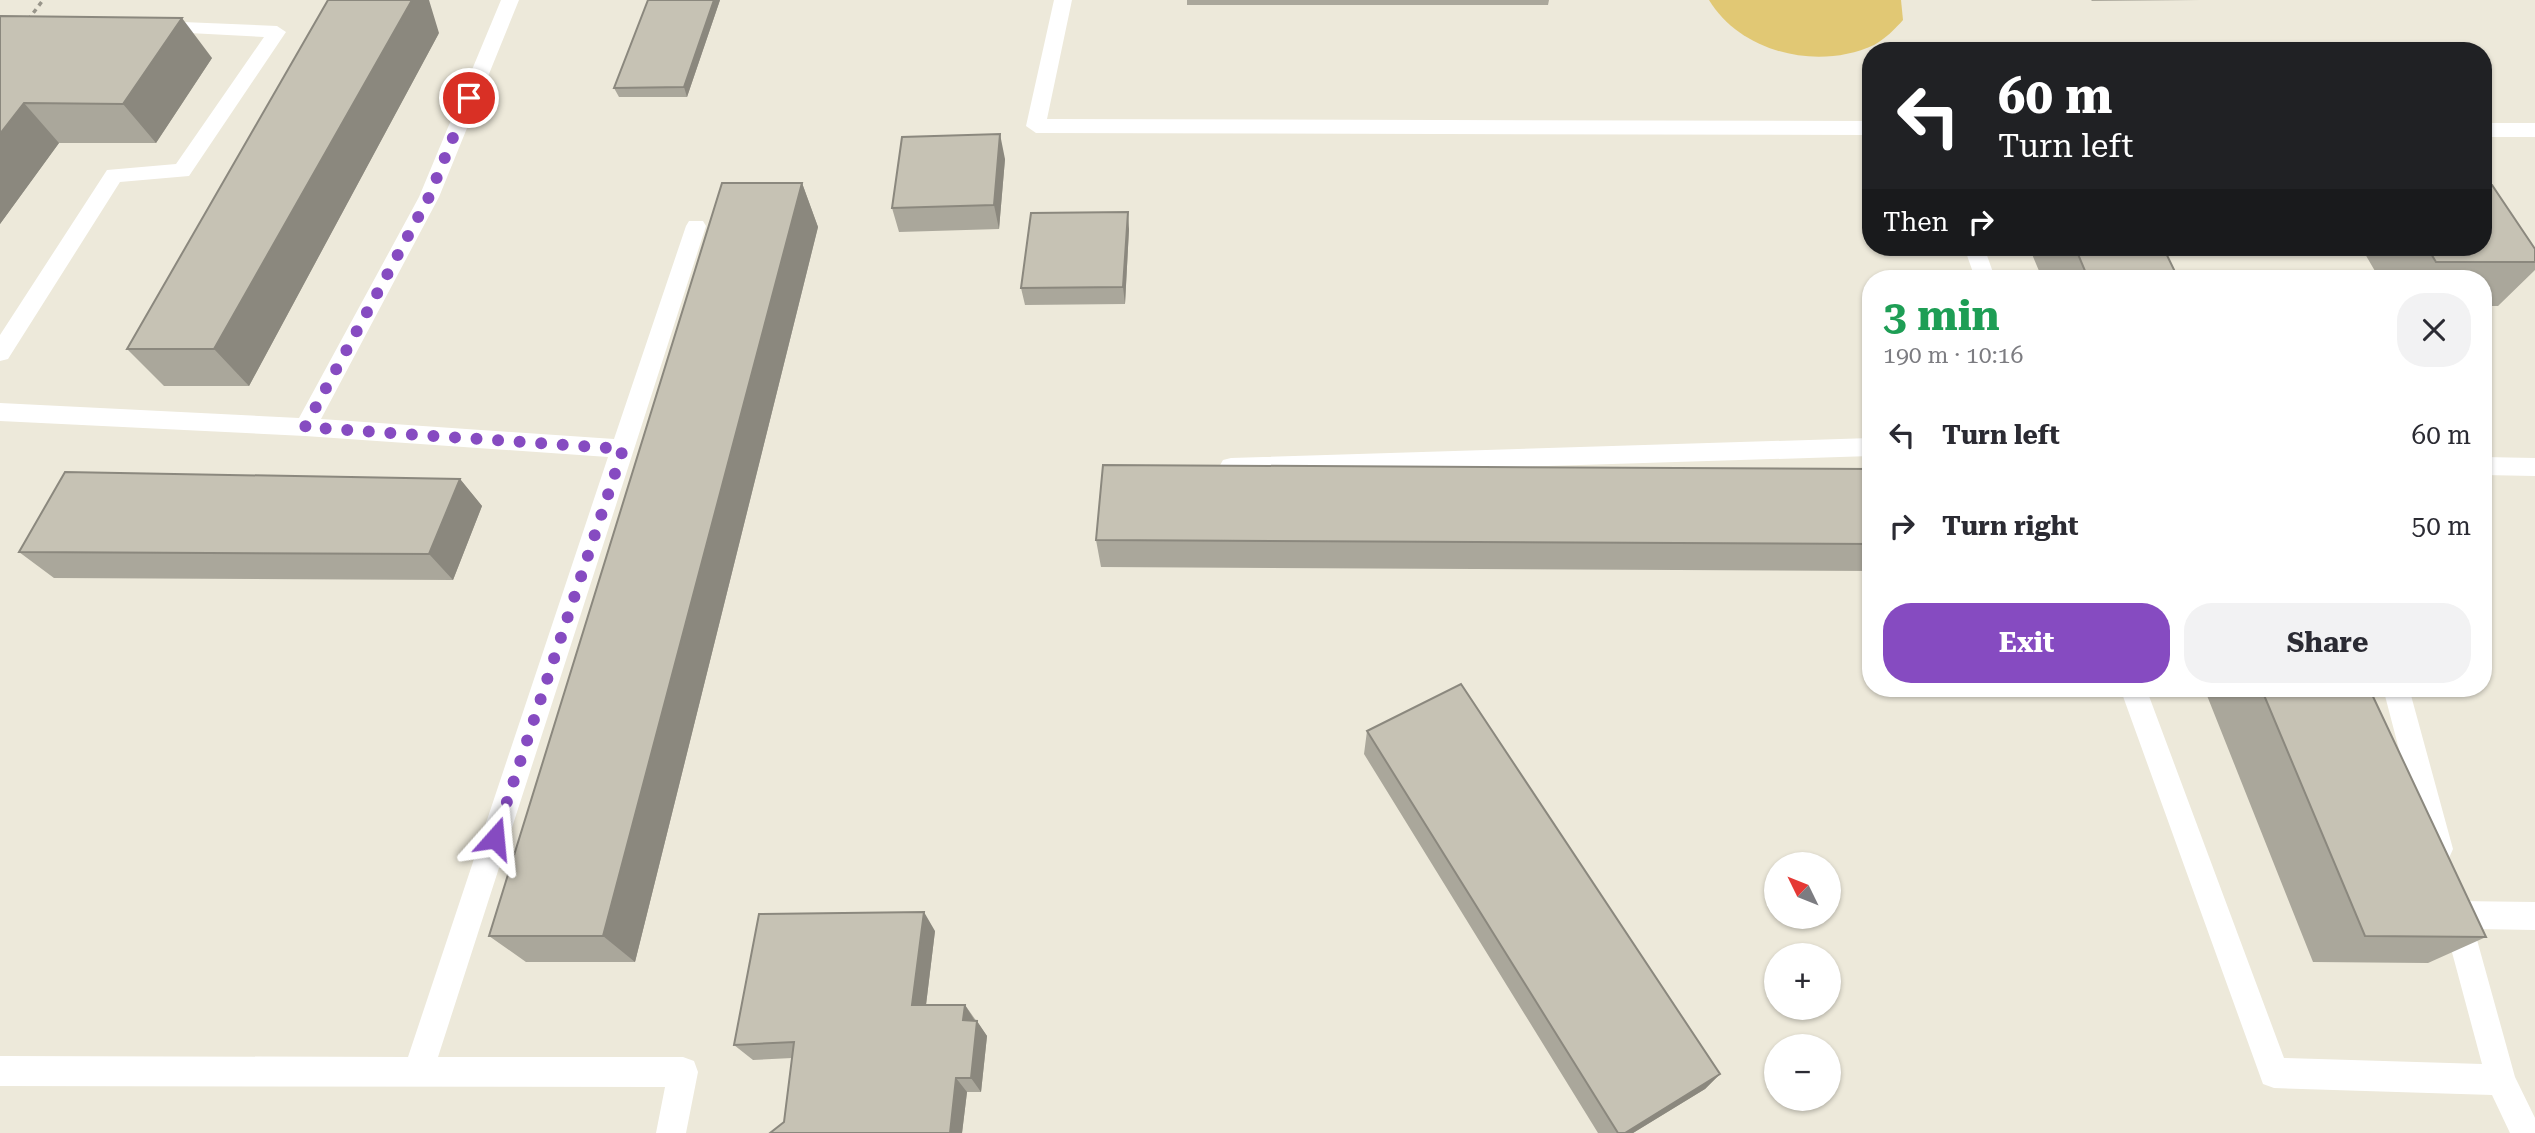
<!DOCTYPE html>
<meta charset="utf-8">
<style>
:root{--surface:#fff;--page:#f2f2f3;--text:#2b2b33;--muted:#7c7c81;--accent:#864bc1}
body{margin:0;font-family:"Roboto Serif",serif;background:var(--page);color:var(--text);height:100vh;display:flex;flex-direction:column;font-size:26px;white-space:nowrap}
*{box-sizing:border-box;margin:0}
p{font-size:23px;color:var(--muted)}
.icon{flex:none;width:38px;height:38px;fill:none;stroke:currentColor;stroke-width:2;stroke-linecap:round;stroke-linejoin:round}
.map{position:relative;flex:1;overflow:hidden}
.details{position:absolute;left:1862px;top:270px;width:630px;height:427px;display:flex;flex-direction:column;background:var(--surface);border-radius:28px;box-shadow:0 2px 5px #0004}
.details>*{flex:none}
.top-card{position:absolute;left:1862px;top:42px;width:630px;height:214px;border-radius:28px;box-shadow:0 2px 5px #0004;background:#202124;color:#fff;overflow:hidden}
.needle{width:46px;rotate:313deg}
.fabs{position:absolute;left:1764px;top:852px;display:grid;gap:14px}
.fabs a{display:grid;place-items:center;width:77px;height:77px;border-radius:50%;background:var(--surface);box-shadow:0 2px 5px #0004;font-size:35px}
.pin{position:absolute;display:grid;place-items:center;width:60px;height:60px;color:#fff;margin:-30px;border:4px solid #fff;border-radius:50%;box-shadow:0 2px 7px #0007}
.me{position:absolute;width:77px;margin:-38px;rotate:18deg;stroke-linejoin:round;filter:drop-shadow(0 0 5px #0008)}
.turn{display:flex;align-items:center;gap:24px;height:147px;padding:0 21px;font-size:32px}
.turn .icon{width:91px;height:91px;stroke-width:2.5}
.turn b{display:block;font-size:49px;line-height:60px}
.then{display:flex;align-items:center;height:66px;padding:0 21px;background:#0003;gap:14px;font-size:26px}
.round{display:grid;place-items:center;flex:none;width:74px;height:74px;border-radius:28px;background:var(--page)}
.overview{display:flex;align-items:center;justify-content:space-between;height:119px;padding:0 21px}
h1{font-size:42px;font-weight:700;line-height:52px;color:#1e9e55}
.primary-button{display:flex;gap:14px;margin-top:auto;padding:14px 21px}
.primary-button a{flex:1;height:80px;border-radius:28px;background:var(--accent);color:#fff;font-size:28px;font-weight:700;line-height:80px;text-align:center}
.primary-button a+a{background:var(--page);color:var(--text)}
ul{padding:0;list-style:none}
li{display:flex;align-items:center;gap:21px;height:91px;padding:0 21px}
li div{flex:1}
li b{display:block;font-size:26px}
li em{font-style:normal}
.map>svg:first-child{display:block}
.green{fill:#e1c874}
.lines{fill:none;stroke-linecap:round;stroke-linejoin:round}
.path{stroke:#98958a;stroke-width:3.5;stroke-dasharray:4.5 4.5;stroke-linecap:butt}
.service{fill:#fff;fill-rule:evenodd}
.wall{fill:#aaa79b}
.shaded-wall{fill:#8b887e}
.building{fill:#c6c2b4;stroke:#8b887e;stroke-width:2}
.route{stroke:#864bc1;stroke-width:12;stroke-dasharray:0 21.6}
</style>
<div class="map">
<svg width="2535" height="1133" viewBox="0 0 2535 1133">
<rect width="100%" height="100%" fill="#ede9da"/>
<path class="green" d="M1709,0H1901L1903,20C1895,29 1885,39 1874,45C1818,71 1741,53 1709,0Z"/>
<g class="lines">
<path class="path" d="M28,20L43,0"/>
<path class="service" d="M501,0H519L439,197L321,419L614,439L686,226L689,221H703L706,226L438,1057H683L694,1061L698,1072L686,1133H656L665,1087L0,1086V1056L408,1057L608,457L305,436L0,421V403L299,418L419,197Z
M1054,0H1072L1047,119L1871,121V135L1036,133L1026,126Z
M158,21L277,26L286,32L189,176L120,182L8,359L0,361V335L107,170L176,164L264,37L151,31L149,27L151,23Z
M2483,123H2535V137H2483Z
M1964,247H1984L1995,278H1975Z
M1871,438V456L1231,476L1223,474L1219,467L1223,460L1231,458Z
M2483,457L2535,458V476L2483,475Z
M2120,688H2146L2284,1058L2482,1064L2442,915L2446,905L2456,901L2535,902V930L2474,929L2515,1077L2535,1118V1133H2510L2492,1095L2274,1088L2263,1084Z
M2383,688H2409L2453,849L2449,858L2439,862L2429,858L2425,849Z"/>
</g>
<path class="wall" d="M648,0H720L687,97H619L614,88Z
M1187,0H1549L1548,5H1187Z
M2091,0H2200L2092,1Z
M0,16L212,58L156,143H59L0,224Z
M439,33L249,386H164L127,349Z
M1005,159L999,229L899,232L892,208Z
M802,183L818,227L635,962H526L489,936Z
M1129,229L1125,304L1025,305L1021,288Z
M2029,247H2163L2178,278H2042Z
M2361,247H2483L2535,249V270L2498,306H2483V278H2379Z
M1871,469V571L1101,567L1096,540Z
M460,479L482,506L453,580L54,578L19,552Z
M2204,688H2369L2486,937L2428,963L2313,962Z
M1367,731L1720,1074L1705,1089L1633,1133H1598L1364,754Z
M935,931L926,1005H965L987,1036L981,1092H967L962,1133H770L784,1122L792,1058L753,1060L734,1045Z"/>
<path class="shaded-wall" d="M412,0H429L439,33L249,386L214,349Z
M714,0H720L687,97L684,87Z
M182,18L212,58L156,143L123,104Z
M24,103L59,143L0,224V134Z
M1000,134L1005,159L999,229L994,205Z
M802,183L818,227L635,962L603,936Z
M1128,212L1129,229L1125,304L1123,287Z
M460,479L482,506L453,580L429,554Z
M924,912L935,931L924,1021L912,1005Z
M965,1005L975,1021L963,1020Z
M977,1021L987,1036L981,1092L971,1078Z
M1720,1074L1705,1089L1633,1133H1625Z
M956,1078L967,1092L962,1133H950Z"/>
<path class="building" d="M328,0H412L214,349H127Z
M648,0H714L684,87L614,88Z
M0,16L182,18L123,104L24,103L0,134Z
M1000,134L994,205L892,208L902,137Z
M722,183H802L603,936H489Z
M2483,185H2492L2535,249V262H2436L2427,247H2483Z
M1128,212L1123,287L1021,288L1031,213Z
M2075,247H2163L2178,278H2088Z
M1103,465L1871,469V544L1096,540Z
M65,472L460,479L429,554L19,552Z
M1461,684L1720,1074L1625,1133H1618L1367,731Z
M2261,688H2369L2486,937L2365,936Z
M924,912L912,1005H965L963,1020L977,1021L971,1078H956L950,1133H770L784,1122L794,1042L734,1045L759,914Z"/>
<g class="lines">
<path class="route" d="M469,98L429,197L305,427L623,449L495,838"/>
</g>
</svg>
<div class="fabs">
<a><svg class="needle" viewBox="-14 -14 28 28"><path d="M0-13l5 13h-10z" fill="#e53935"/><path d="M0 13l5-13h-10z" fill="#7c7c81"/></svg></a>
<a>+</a>
<a>−</a>
</div>
<div class="pin" style="left:469px;top:98px;background:#d93025"><svg class="icon" aria-label="arrive" viewBox="0 0 24 24"><path d="M6 21V4h12l-3 4 3 4H6"/></svg></div>
<svg class="me" style="left:495px;top:838px" viewBox="-20 -20 40 40"><path d="M0-17L14 15 0 8-14 15z" fill="#864bc1" stroke="#fff" stroke-width="4"/></svg>
<div class="top-card">
<div class="turn"><svg class="icon" aria-label="left" viewBox="0 0 24 24"><path d="M17 20v-9H6M10 6l-5 5 5 5"/></svg><div><b>60 m</b>Turn left</div></div>
<div class="then">Then<svg class="icon" aria-label="right" viewBox="0 0 24 24"><path d="M7 20v-9h11M14 6l5 5-5 5"/></svg></div>
</div>
<section class="details">
<div class="overview"><div><h1>3 min</h1><p>190 m · 10:16</p></div><a class="round"><svg class="icon" aria-label="close" viewBox="0 0 24 24"><path d="M6 6l12 12M18 6L6 18"/></svg></a></div>
<ul>
<li><svg class="icon" aria-label="left" viewBox="0 0 24 24"><path d="M17 20v-9H6M10 6l-5 5 5 5"/></svg><div><b>Turn left</b></div><em>60 m</em></li>
<li><svg class="icon" aria-label="right" viewBox="0 0 24 24"><path d="M7 20v-9h11M14 6l5 5-5 5"/></svg><div><b>Turn right</b></div><em>50 m</em></li>
</ul>
<div class="primary-button"><a>Exit</a><a>Share</a></div>
</section>
</div>
